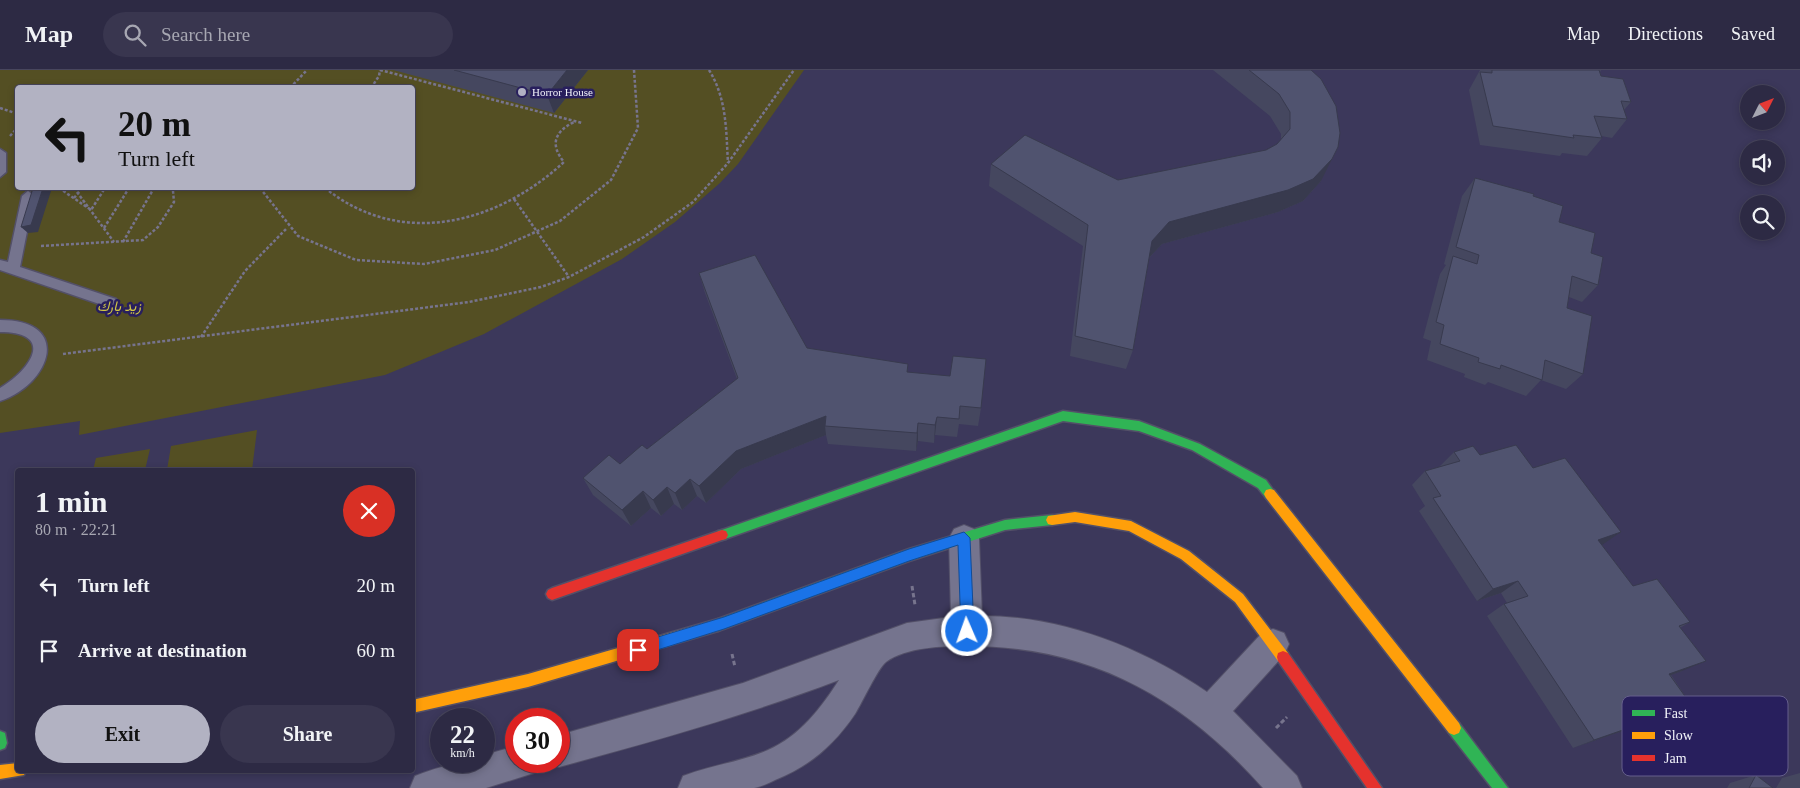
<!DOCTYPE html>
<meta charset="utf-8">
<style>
:root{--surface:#2d2a44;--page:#39364f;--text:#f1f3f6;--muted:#a7a7b2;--line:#48465d;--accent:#b2b2c2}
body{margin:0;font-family:"Times New Roman",Vazirmatn,serif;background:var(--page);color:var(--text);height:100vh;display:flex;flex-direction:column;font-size:19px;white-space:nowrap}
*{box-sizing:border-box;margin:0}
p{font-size:16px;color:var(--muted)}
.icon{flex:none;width:28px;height:28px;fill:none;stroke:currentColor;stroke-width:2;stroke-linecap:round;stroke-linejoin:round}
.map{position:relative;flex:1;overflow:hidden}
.sheet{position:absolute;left:15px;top:398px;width:400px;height:305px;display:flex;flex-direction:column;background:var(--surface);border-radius:5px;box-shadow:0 2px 8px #0003,0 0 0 1px var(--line)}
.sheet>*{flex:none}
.banner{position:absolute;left:15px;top:15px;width:400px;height:105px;border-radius:5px;box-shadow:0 2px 8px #0003,0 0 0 1px var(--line);background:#b2b2c2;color:#111;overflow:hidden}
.needle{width:32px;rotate:48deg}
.fabs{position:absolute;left:1740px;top:15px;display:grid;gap:10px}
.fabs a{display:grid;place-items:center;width:45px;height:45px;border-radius:50%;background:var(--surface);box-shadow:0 2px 8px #0003,0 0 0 1px var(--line);font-size:25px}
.speed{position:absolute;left:430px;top:638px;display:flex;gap:10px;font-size:25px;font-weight:700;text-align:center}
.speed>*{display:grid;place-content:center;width:65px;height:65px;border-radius:50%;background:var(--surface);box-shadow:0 2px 8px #0003,0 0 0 1px var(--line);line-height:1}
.speed small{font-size:12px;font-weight:400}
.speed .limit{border:8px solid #d22;background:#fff;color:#111}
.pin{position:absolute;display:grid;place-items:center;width:42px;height:42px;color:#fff;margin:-21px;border-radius:10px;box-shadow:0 2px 8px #0006}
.me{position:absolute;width:55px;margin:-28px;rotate:358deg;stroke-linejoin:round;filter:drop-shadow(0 0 4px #0008)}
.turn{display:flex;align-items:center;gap:18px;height:105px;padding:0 20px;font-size:22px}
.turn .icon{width:65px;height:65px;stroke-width:2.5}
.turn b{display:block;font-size:35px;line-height:42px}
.round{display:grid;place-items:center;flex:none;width:52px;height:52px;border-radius:26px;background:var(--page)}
.overview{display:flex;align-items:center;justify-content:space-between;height:85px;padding:0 20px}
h1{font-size:30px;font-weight:800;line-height:38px}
.action{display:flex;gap:10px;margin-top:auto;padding:10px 20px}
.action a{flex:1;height:58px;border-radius:30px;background:var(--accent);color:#111;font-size:20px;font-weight:800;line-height:58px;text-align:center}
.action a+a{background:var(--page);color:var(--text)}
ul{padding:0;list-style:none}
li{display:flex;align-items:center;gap:15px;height:65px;padding:0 20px}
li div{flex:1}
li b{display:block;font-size:19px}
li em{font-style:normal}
header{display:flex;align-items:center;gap:30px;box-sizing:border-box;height:70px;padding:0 25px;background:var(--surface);border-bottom:1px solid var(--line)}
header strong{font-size:24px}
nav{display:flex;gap:28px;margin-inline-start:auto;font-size:18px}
.search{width:350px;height:45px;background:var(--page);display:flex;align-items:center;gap:12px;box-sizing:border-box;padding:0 18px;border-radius:28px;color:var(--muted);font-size:19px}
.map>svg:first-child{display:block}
.green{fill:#544f23;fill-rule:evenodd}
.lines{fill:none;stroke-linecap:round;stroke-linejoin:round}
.lane-casing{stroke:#535068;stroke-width:3}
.street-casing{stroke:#535068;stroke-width:2}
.fast-casing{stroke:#535068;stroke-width:3}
.slow-casing{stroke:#535068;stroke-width:3}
.jam-casing{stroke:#535068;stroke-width:3}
.path-far1{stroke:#77748d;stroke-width:2.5;stroke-dasharray:3 2;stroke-linecap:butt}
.path{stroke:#77748d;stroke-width:3;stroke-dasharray:4.5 2.5;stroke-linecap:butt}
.lane{fill:#75748e;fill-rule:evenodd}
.street{fill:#75748e;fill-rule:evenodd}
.fast{fill:#30b455;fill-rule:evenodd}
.slow{fill:#ff9f0a;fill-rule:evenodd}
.jam{fill:#e5322d;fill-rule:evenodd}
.wall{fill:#45475f}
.shaded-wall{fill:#383a4e}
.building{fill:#50536f;stroke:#383a4e}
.route{fill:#1a73e8;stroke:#114b97}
.poi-dot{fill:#b2b2c2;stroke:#281f5d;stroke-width:2}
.labels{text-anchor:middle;stroke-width:5;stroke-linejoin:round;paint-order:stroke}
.far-poi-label{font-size:11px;fill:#f2f3fa;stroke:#281f5d;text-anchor:start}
.park-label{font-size:14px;font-style:italic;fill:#d0c646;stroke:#281f5d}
.key{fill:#281f5d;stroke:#655f8c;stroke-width:1}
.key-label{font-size:14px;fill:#f2f3fa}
</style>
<header>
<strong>Map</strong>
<div class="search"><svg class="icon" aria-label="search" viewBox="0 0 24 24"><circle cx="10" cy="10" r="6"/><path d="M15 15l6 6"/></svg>Search here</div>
<nav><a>Map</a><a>Directions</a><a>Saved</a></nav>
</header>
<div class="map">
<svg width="1800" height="718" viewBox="0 0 1800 718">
<rect width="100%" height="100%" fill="#3c385b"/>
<path class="green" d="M0,0H804L738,94L720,113L675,152L622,189L484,264L385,305L79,365L80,351L0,363ZM18,18H412V118H18Z
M257,360L252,400H167L171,376Z
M150,379L145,400H93L96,388Z"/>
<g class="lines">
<g class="lane-casing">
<path id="lane" d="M0,79L6,83V102L0,107Z
M28,121L34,126L20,197L116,229L118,233L116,237L111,238L0,200V190L8,192L22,126Z
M0,250C73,250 51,314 0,331V318C31,300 56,262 0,262Z"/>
</g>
<g class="street-casing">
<path id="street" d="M964,455L974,459L979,468L982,546C1062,546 1141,577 1207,622L1262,563L1273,559L1284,563L1289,574L1284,585L1233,641L1297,706L1302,718H1263C1182,627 1090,576 967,576C943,576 906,577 886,592C878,598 862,633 855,644C834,675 810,696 775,710C769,713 761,717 754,718C730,718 703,718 678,718L683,706C711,695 741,692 768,680C800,666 821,638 839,610C747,645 654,671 559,697L547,693L559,691V665L743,613L907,553L951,547L949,468L954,459Z
M516,676V691H538L534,703L486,718H410L415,706C438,697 460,691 484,691V685Z"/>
</g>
<g class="fast-casing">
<path id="fast" d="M1063,341L1139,351L1200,374L1266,410L1276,424L1274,428L1270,429L1266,428L1258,418L1192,380L1139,361L1063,351L722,470L718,469L716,465L718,461L722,460Z
M1052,445L1056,446L1058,450L1056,454L1052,455L1005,460L909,491L718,561L714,559L712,555L714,551L718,549L909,479L1005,450Z
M1454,651L1459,653L1508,718H1492L1449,663L1447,658L1449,653Z
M0,661L5,663L7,673L5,678L0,680Z"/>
</g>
<g class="slow-casing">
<path id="slow" d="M1270,419L1274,420L1459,653L1461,658L1459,663L1454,665L1449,663L1266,428L1264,424L1266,420Z
M1075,442L1131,451L1189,481L1243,524L1288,583L1289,587L1288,591L1283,593L1278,591L1235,532L1181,489L1129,461L1075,452L1052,455L1048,454L1046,450L1048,446Z
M718,549L722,551L724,555L722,559L718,561L528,617L412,643V630L528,604Z
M18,693V700H26L24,705L0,709V695Z"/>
</g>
<g class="jam-casing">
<path id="jam" d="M722,460L726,461L728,465L726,469L722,470L552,530L548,528L546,524L548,520L552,518Z
M1283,581L1288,583L1382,718H1367L1278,591L1277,587L1278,583Z"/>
</g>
<path class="path-far1" d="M380,0L582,53
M709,0C727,29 726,60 728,93
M290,18L307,0
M371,18L379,6L380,0
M0,38L18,44
M10,66L18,57
M59,118L91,140L105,118
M74,118L114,172
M260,118L298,166L356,190L424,194L495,180L560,151L611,110L638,58L634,0
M325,118C401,179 497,154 564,92C550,75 554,62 574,52
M74,128L82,118
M514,129L569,207
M104,158L129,118
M123,172L154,118
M41,176L143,170L158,157L174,132L173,121L169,118
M201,267L245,201L287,158
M63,284L469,232L541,217L569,207L644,167L693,132L728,93L794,0"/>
<path class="path" d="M912,516L915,535
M732,584L735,597
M1276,658L1287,647"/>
<use href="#lane" class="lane"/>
<use href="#street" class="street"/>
<use href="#fast" class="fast"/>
<use href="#slow" class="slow"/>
<use href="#jam" class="jam"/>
</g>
<path class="wall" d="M393,0H588L554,43Z
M1213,0H1311L1321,111L1303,131L1278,142L1162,174L1149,188L1133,280L1126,299L1070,286L1083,176L989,116L991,94L1118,110L1266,80L1277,74L1281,70V64L1270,46Z
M1480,0H1601L1600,2L1601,6L1631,32L1624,40L1627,49L1612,68L1601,66L1602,68L1587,86L1562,83L1560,86L1480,75L1469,20Z
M1475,108L1533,126L1591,183L1598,215L1582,232L1569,227L1567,238L1583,304L1566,319L1541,310L1526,326L1488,312L1485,315L1464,307L1465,304L1427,290L1431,271L1423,268L1440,204L1446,195L1444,194L1462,126Z
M699,203L807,278L908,302L981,338L978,356L959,354L957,367L935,365L934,373L918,371L916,381L828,374L826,365L741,399L706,433L697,426L682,440L674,434L661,446L651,438L631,456L593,425L583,408L620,394L647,379L737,309L705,223Z
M1454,382L1480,385L1533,398L1602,475L1633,516L1690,552L1680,558L1682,601L1671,605L1692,636L1669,645L1573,678L1487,546L1504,534L1507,533L1501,523L1477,531L1419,441L1425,436L1412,415L1425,401L1440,397V396Z
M1800,703V718H1776L1782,708Z
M1756,705L1773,718H1727L1730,713Z"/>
<path class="shaded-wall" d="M567,0H588L554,43L547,25Z
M1332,89L1321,111L1303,131L1278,142L1162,174L1145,192L1152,171L1169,152Z
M43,118H47L51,121L38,162L28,163L21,157Z
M826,346L825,356L826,365L741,399L706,433L699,416L736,381Z
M937,347L935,365L934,373L935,355Z
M918,353V371L916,381L917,363Z
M690,409L697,426L682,440L675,423Z
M667,417L674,434L661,446L653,430Z
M643,421L651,438L631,456L622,440Z
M1621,462L1602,475L1598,470Z
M1518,511L1501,523L1477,531L1493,519Z
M1706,591L1682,601L1647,614L1669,604Z
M1692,636L1669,645L1573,678L1594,670Z"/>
<path class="building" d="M454,0H567L547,25Z
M1249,0H1311L1321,9L1336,36L1340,63L1338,77L1332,89L1313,109L1288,120L1169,152L1152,171L1133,280L1075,266L1088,155L991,94L1025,65L1118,110L1266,80L1277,74L1290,59V42L1279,24Z
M1492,0H1599L1601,6L1623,9L1631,32L1621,31L1627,49L1594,46L1602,68L1573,65L1574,68L1493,56L1480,2L1492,3Z
M1475,108L1534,124L1533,126L1563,136L1559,152L1595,163L1591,183L1603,187L1598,215L1572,206L1567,238L1592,246L1583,304L1545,290L1542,310L1501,295L1500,299L1478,292L1479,288L1440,274L1444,255L1436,252L1453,186L1477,194L1479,185L1456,177Z
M33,118H43L31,155L21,157Z
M755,185L807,278L908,294L907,302L950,306L953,286L986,289L981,338L960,336L959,349L937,347L935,355L918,353L917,363L825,356L826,346L736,381L699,416L690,409L675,423L667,417L653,430L643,421L622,440L583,408L609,385L620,394L642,375L647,379L738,308L699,203Z
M1516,375L1533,398L1565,388L1621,462L1598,470L1633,516L1657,509L1690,552L1679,556L1706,591L1669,604L1692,636L1594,670L1504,534L1528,526L1518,511L1493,519L1433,428L1441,426L1425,401L1460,391L1454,382L1473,376L1480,385Z
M1756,705L1773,718H1749Z"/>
<path class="route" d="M964,462L970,468L974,561L972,565L967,567L963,565L961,561L958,475L909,491L724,559L638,586L633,584L631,580L633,575L638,573L724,547L909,479Z"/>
<circle class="poi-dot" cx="522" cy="22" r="5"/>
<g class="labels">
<g class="far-poi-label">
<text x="532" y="26">Horror House</text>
</g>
<g class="park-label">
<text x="119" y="241">زيد بارك</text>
</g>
</g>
<rect x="1622" y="626" width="166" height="80" rx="8" class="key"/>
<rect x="1632" y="640" width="23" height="6" fill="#30b455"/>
<rect x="1632" y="662" width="23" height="7" fill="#ff9f0a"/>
<rect x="1632" y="685" width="23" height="6" fill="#e5322d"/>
<g class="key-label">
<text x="1664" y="648">Fast</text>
<text x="1664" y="670">Slow</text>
<text x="1664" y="693">Jam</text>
</g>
</svg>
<div class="fabs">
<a><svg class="needle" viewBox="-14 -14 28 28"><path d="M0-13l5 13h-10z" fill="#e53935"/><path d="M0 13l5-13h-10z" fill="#a7a7b2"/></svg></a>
<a><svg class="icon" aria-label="sound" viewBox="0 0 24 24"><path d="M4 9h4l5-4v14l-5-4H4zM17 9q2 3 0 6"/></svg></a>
<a><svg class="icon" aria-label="search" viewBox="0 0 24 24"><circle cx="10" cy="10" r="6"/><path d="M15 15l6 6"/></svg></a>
</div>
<div class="speed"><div>22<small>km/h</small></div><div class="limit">30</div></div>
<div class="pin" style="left:638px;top:580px;background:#d93025"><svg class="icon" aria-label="arrive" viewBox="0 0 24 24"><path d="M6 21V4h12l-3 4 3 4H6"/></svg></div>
<svg class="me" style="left:967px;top:561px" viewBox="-20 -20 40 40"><circle r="17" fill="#1a73e8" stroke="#fff" stroke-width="3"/><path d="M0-11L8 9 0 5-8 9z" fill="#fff"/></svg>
<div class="banner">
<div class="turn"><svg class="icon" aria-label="left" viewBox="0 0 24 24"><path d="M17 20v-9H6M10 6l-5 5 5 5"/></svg><div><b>20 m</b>Turn left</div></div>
</div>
<section class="sheet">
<div class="overview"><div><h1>1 min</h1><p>80 m · 22:21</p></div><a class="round" style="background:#d93025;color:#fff"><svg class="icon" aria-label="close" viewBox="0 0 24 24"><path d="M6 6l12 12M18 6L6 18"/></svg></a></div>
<ul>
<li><svg class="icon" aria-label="left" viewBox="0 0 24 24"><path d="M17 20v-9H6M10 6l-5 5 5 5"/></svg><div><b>Turn left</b></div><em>20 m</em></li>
<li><svg class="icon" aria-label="arrive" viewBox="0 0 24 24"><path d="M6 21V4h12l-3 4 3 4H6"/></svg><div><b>Arrive at destination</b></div><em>60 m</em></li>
</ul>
<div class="action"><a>Exit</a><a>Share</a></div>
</section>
</div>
